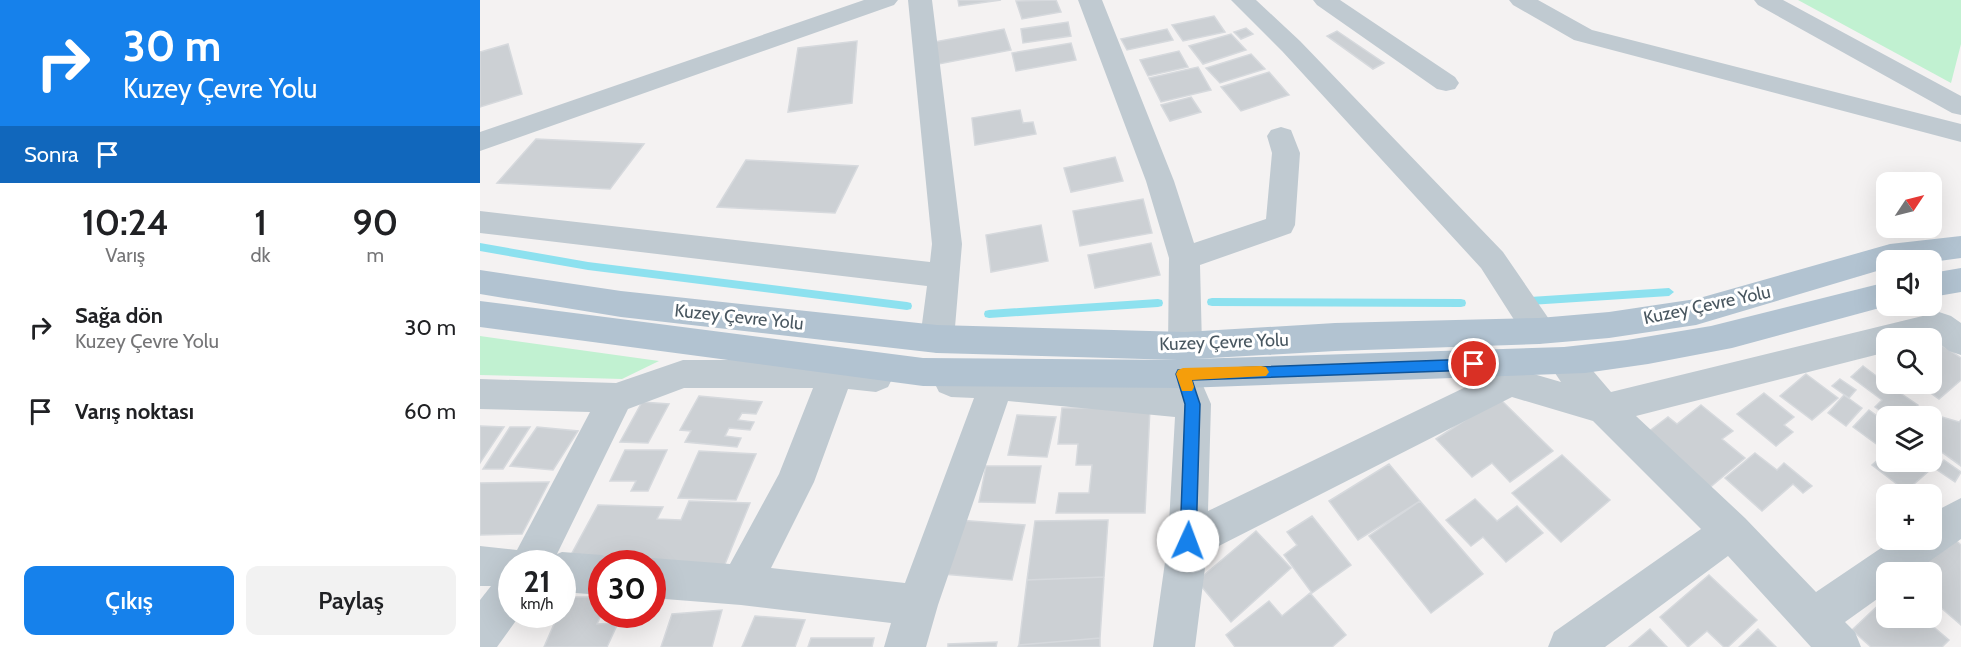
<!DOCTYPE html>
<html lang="tr">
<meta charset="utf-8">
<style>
:root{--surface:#fff;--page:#f2f2f2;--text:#202124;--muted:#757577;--accent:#1681eb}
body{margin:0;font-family:Cabin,sans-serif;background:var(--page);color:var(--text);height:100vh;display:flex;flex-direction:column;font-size:22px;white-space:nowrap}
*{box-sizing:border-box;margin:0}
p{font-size:20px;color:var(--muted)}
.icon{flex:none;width:33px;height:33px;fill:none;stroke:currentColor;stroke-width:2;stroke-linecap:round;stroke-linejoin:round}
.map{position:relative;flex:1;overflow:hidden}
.drawer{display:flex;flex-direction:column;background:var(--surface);width:480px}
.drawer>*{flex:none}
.banner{background:#1681eb;color:#fff;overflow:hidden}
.needle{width:39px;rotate:55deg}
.buttons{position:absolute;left:1396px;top:172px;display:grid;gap:12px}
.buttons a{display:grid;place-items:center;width:66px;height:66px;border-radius:12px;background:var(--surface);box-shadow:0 6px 24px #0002;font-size:30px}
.speed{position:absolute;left:18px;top:550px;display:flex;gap:12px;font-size:30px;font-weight:700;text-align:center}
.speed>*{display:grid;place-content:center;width:78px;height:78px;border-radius:50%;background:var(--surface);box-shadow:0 6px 24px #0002;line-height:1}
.speed small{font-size:15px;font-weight:400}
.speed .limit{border:9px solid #d22;background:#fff;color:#111}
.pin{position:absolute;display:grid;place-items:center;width:51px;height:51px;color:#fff;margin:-26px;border:3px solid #fff;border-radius:50%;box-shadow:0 2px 6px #0007}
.me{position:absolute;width:66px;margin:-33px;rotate:2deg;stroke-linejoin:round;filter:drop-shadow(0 0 4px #0008)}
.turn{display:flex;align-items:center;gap:21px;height:126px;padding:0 24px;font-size:27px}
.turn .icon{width:78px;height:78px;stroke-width:2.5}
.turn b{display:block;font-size:42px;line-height:51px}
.then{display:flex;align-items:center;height:57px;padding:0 24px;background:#0003;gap:12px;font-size:22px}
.eta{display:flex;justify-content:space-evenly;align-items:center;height:102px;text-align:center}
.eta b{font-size:36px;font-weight:600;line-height:42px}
.button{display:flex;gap:12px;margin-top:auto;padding:12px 24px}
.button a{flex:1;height:69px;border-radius:12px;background:var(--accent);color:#fff;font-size:24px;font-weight:600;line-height:69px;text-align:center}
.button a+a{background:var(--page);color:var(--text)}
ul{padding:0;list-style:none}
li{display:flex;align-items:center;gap:18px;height:84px;padding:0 24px}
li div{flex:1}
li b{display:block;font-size:22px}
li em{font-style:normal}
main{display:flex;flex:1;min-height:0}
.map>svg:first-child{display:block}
.green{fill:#c1f1d1}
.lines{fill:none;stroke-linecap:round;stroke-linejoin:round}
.stream{fill:#8de1ef;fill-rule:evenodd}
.building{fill:#ccd0d4;stroke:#d6d9dd;stroke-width:1.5}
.minor{fill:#c0cad1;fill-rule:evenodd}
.major{fill:#b2c3d1;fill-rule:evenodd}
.route{fill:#1681eb;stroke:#0e5499;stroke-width:1.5}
.slow{fill:#f59e0b}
.labels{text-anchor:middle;stroke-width:6;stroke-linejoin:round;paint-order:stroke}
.street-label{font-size:18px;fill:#495760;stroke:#fff}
</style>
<main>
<section class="drawer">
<div class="banner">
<div class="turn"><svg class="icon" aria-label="right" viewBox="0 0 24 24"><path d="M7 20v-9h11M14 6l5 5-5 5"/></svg><div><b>30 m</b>Kuzey Çevre Yolu</div></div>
<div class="then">Sonra<svg class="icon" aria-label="arrive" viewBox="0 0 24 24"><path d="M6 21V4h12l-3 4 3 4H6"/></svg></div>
</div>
<div class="eta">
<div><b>10:24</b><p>Varış</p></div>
<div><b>1</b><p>dk</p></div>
<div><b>90</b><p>m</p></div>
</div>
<ul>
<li><svg class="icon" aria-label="right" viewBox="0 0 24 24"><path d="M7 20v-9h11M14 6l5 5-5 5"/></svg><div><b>Sağa dön</b><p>Kuzey Çevre Yolu</p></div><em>30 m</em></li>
<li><svg class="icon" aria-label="arrive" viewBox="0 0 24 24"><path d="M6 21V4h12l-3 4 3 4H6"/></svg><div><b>Varış noktası</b></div><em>60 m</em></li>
</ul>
<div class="button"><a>Çıkış</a><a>Paylaş</a></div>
</section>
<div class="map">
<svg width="1481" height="647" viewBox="0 0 1481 647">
<rect width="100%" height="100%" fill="#f4f2f2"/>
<path class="green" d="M1318,0H1481V44L1471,83Z
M0,336L179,361L142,379L0,375Z"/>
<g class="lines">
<path class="stream" d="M0,243L108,262L427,302L431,303L432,306L431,309L427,310L108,270L0,251Z
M1189,288L1194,292L1189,296L1050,305L1045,301L1050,297Z
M732,298L981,299L985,300L986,303L985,306L981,307L732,306L728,305L727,302L728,299Z
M678,299L682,300L683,303L682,306L678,307L509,318L505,317L504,314L505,311L509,310Z"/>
</g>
<path class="building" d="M478,0H521L479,6Z
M576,0L581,12L542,19L536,1Z
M734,16L745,32L703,41L692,25Z
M588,22L591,36L543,43L541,29Z
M766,28L773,34L761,39L754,32Z
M524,29L531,50L459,64L454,42Z
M687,29L693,40L647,50L641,39Z
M857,31L904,63L893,69L847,36Z
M751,34L766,50L723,64L709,46Z
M377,41L372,103L308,112L318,48Z
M591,43L596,60L536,71L532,53Z
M28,44L42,94L0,107V52Z
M699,51L708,67L668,76L660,60Z
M771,54L785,69L740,83L726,68Z
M718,67L731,90L681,102L669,78Z
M789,72L809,95L761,111L741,87Z
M711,97L721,112L690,121L681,105Z
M540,110L543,123L553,122L556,134L495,145L492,118Z
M56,139L164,144L130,189L17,183Z
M635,157L643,181L591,192L584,168Z
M266,160L378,166L355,213L237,207Z
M663,199L672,233L600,246L593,211Z
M561,225L568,261L511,272L506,235Z
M671,243L680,275L615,288L608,255Z
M1454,340L1481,358V380L1459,399L1438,384H1452V341Z
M1383,366L1407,384L1438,405L1425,417H1409L1395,407L1402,400L1371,377Z
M1326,374L1358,398L1332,420L1300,396Z
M1360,379L1376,390L1369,398L1352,386Z
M1284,393L1314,417L1304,425L1313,432L1296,446L1257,414Z
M1364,395L1382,408L1366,426L1348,413Z
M219,396L282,402L276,414L262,413L258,420L274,422L270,430L249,428L245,436L261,438L257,447L205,442L211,431L200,430Z
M1019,398L1073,451L1030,482L1012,463L992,477L956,439Z
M162,402L189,404L168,443L140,442Z
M1221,405L1253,431L1242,439L1265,458L1222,494L1160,438L1188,417L1197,424Z
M582,408H670L665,513H576L579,493H609L612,465H596L598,444H578Z
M1389,410L1407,423L1406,451L1373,427Z
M1448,413L1479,422L1481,420V466L1452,445V417H1444Z
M537,415L576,417L567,457L528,455Z
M0,426L24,427L0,463Z
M30,427H50L23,469H3Z
M57,427L98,431L73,470L30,466Z
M145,450H187L168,491H151L156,481H130Z
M219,451L276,454L256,500L198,498Z
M1407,452V462H1452V457L1459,462L1426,491L1392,465Z
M1275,453L1297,470L1304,463L1332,486L1323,493L1313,484L1282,511L1245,478Z
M1082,455L1130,500L1081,542L1032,493Z
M1464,460L1481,472L1475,482L1456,469Z
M909,464L940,501L878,540L849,501Z
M506,466H561L555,503L499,502Z
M69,482L42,534L0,535V483Z
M995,499L1017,521L1037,506L1063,533L1026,562L1003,537L991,546L966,520Z
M209,501L270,503L243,569L172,564H86L118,505L183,507L177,519L201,520Z
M940,501L1003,574L951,613L889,536Z
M832,516L871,565L832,593L804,555L817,545L807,532Z
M478,520L545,525L532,580L463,574Z
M628,520L624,577L547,580L555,521Z
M776,531L811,568L751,622L717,581Z
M1469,534L1481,545V625L1452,600V573H1429Z
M1229,575L1277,620L1248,647H1244L1227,631L1208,647L1180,617Z
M624,577L620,638L539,645L547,580Z
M830,593L866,635L852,647H755L746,635L789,601L802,616Z
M87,597H122V613L117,624L138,623L127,647H64L78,615H82V606Z
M1407,597V618H1443L1469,640L1462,647H1391L1372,630Z
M242,610L232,647H181L192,614Z
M275,616L325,620L315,647H262Z
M1170,629L1187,647H1149Z
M1278,629L1296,647H1259Z
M331,638H394L392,647H328Z
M620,638V647H538L539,645Z
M517,642L516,647H468V644Z"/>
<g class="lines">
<path class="minor" d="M384,0H418L414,5L0,151V132Z
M428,0H452L482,244L474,339L469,349L457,353L445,349L440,339L447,286L0,233V211L450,262L452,244Z
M598,0H622L694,181L714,243L786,219L792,153L787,136L791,130L801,127L811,130L820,153L815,225L811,233L720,265L722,346L717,356L705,360L693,356L688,346L689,258L666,181Z
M751,0H776L820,41L1023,252L1071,322L1076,331L1071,340L1059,344L1047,340L1001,268L802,51Z
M833,0H860L975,77L979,83L975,89L966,91L957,89L837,5Z
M1029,0H1058L1112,30L1481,124V142L1094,40L1033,5Z
M1274,0H1303L1481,96V115L1472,113L1278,5Z
M1459,312L1471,316L1481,323V355L1469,351L1454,339H1407V352L1156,416L1265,518L1336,592L1413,540H1452V513L1481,498V539L1433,573H1407V592L1365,622L1375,632L1381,647H1331L1248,556L1125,647H1068L1074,632L1221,529L1113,421L1032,397L727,552L715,647H673L688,541L695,417L528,401L458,605L446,647H404L411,623L261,605L172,598V564H158L172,558L250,564L299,474L333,388H204L148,409L77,554L82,552L122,555L136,561L138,564H122V595L82,592V564H32V615H40L17,647H0V600L11,586H0V546L37,550L110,412L0,409V379L136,383L203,360H356L396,362L408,367L413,377L408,387L396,392L368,389L334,482L291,568L425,583L494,398L471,397L459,392L454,382L459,372L471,367L689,387L694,374L706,369L718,374L731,404L728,511L1017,372L1029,367L1081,382L1067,361L1072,351L1084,347L1096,351L1131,392Z"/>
<path class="major" d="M1481,236V258L1452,262L1407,261V268L1216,325L1129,338L1059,344L855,351L713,359L1084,347L1147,340L1231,326L1407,282V306L1252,348L1168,364L1105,373L703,388L443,386L0,327V301L443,358L698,360L457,353L141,317L0,294V270L141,291L457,325L705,332L855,323L1059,318L1129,312L1216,299L1410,244Z
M1481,268V292L1452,297V273Z"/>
</g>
<path class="route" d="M994,359L999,360L1001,364L999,369L994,370L712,380L720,404L716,541L714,546L708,548L702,546L700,541L705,404L696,374L698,370Z"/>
<path class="slow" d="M781,366L786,367L789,372L786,376L712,380L714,387L712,391H702L696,374L698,370L703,368Z"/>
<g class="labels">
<g class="street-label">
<text transform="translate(1227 305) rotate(-12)" y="6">Kuzey Çevre Yolu</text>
<text transform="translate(259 317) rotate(6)" y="6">Kuzey Çevre Yolu</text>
<text transform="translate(744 342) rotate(-2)" y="6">Kuzey Çevre Yolu</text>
</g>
</g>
</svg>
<div class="buttons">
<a><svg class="needle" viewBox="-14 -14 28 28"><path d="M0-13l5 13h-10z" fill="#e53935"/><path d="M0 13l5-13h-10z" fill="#757577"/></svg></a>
<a><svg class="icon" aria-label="sound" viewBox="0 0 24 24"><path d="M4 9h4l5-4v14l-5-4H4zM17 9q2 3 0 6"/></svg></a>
<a><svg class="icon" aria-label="search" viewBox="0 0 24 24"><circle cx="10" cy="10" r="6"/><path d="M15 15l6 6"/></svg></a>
<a><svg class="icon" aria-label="layers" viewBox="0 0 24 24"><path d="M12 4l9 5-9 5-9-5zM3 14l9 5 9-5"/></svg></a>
<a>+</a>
<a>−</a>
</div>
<div class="speed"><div>21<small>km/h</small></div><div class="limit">30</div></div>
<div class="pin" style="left:994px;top:364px;background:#d93025"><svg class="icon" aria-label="arrive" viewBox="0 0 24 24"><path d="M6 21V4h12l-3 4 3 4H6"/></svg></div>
<svg class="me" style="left:708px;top:541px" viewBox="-20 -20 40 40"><circle r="19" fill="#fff"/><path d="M0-13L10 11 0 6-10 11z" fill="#1681eb"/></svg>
</div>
</main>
